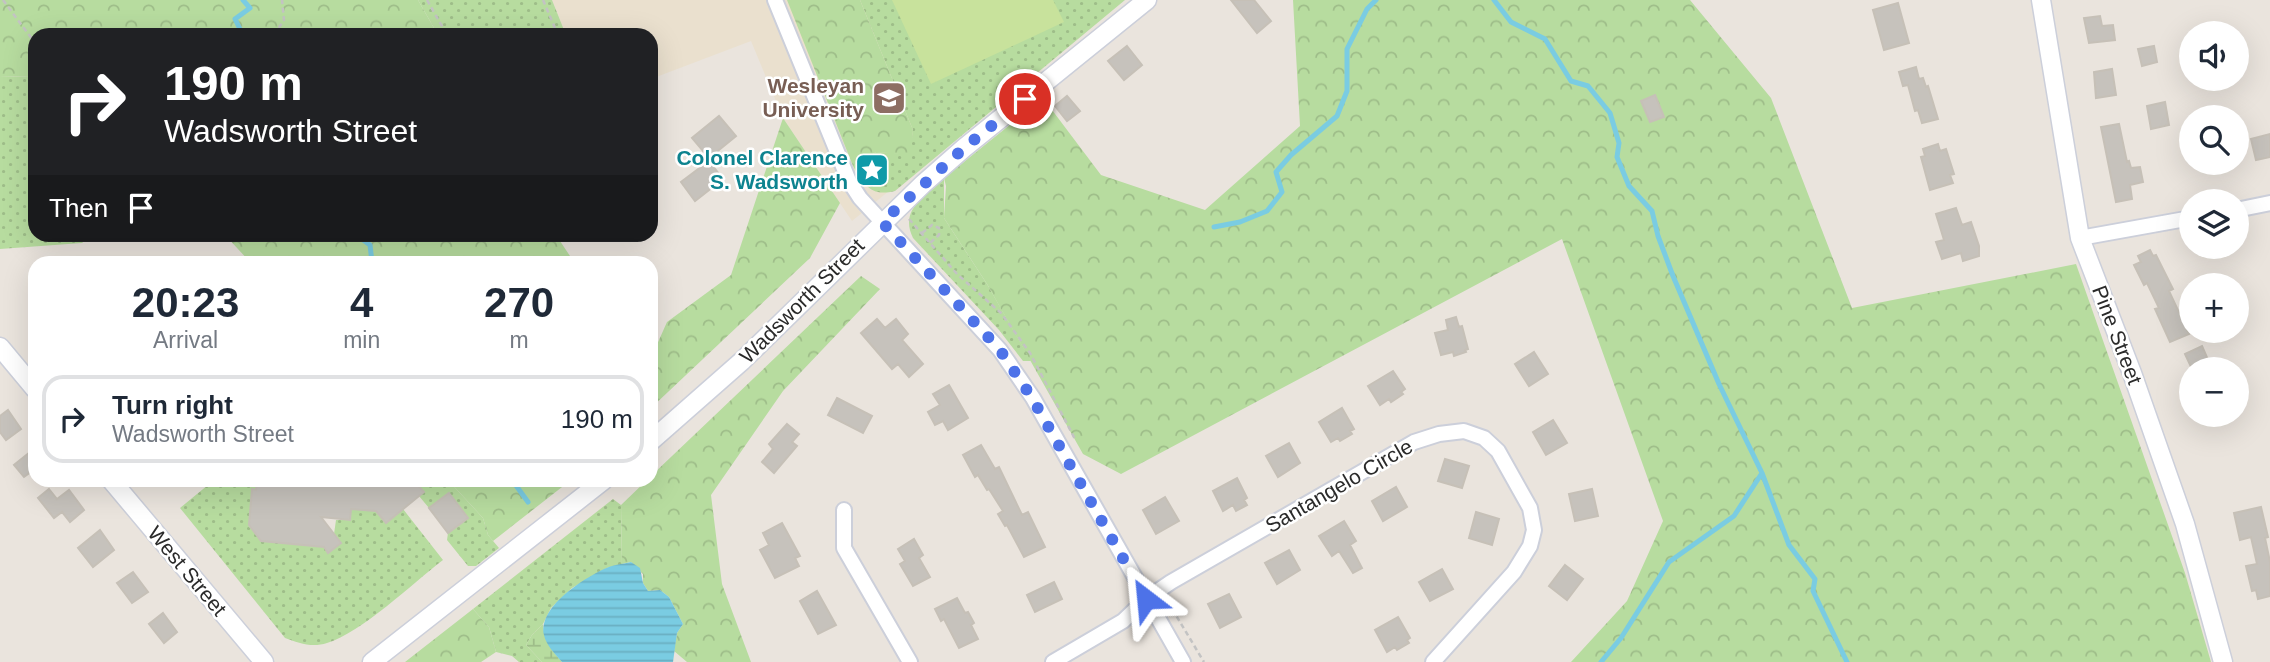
<!DOCTYPE html>
<meta charset="utf-8">
<style>
:root{--surface:#fff;--page:#f6f6f7;--text:#1f2937;--muted:#747a83;--line:#e0e1e3}
body{margin:0;font-family:Helvetica,sans-serif;background:var(--page);color:var(--text);height:100vh;display:flex;flex-direction:column;font-size:26px;white-space:nowrap}
*{box-sizing:border-box;margin:0}
p{font-size:23px;color:var(--muted)}
.icon{flex:none;width:38px;height:38px;fill:none;stroke:currentColor;stroke-width:2;stroke-linecap:round;stroke-linejoin:round}
.map{position:relative;flex:1;overflow:hidden}
.side{position:absolute;left:28px;top:256px;width:630px;height:231px;display:flex;flex-direction:column;background:var(--surface);border-radius:21px;box-shadow:0 7px 28px #0002}
.side>*{flex:none}
.guide{position:absolute;left:28px;top:28px;width:630px;height:214px;border-radius:21px;box-shadow:0 7px 28px #0002;background:#202124;color:#fff;overflow:hidden}
.controls{position:absolute;left:2179px;top:21px;display:grid;gap:14px}
.controls a{display:grid;place-items:center;width:70px;height:70px;border-radius:50%;background:var(--surface);box-shadow:0 7px 28px #0002;font-size:35px}
.pin{position:absolute;display:grid;place-items:center;width:60px;height:60px;color:#fff;margin:-30px;border:4px solid #fff;border-radius:50%;box-shadow:0 2px 7px #0007}
.me{position:absolute;width:77px;margin:-38px;rotate:331deg;stroke-linejoin:round;filter:drop-shadow(0 0 5px #0008)}
.turn{display:flex;align-items:center;gap:24px;height:147px;padding:0 21px;font-size:32px}
.turn .icon{width:91px;height:91px;stroke-width:2.5}
.turn b{display:block;font-size:49px;line-height:60px}
.then{display:flex;align-items:center;height:66px;padding:0 21px;background:#0003;gap:14px;font-size:26px}
.eta{display:flex;justify-content:space-evenly;align-items:center;height:119px;text-align:center}
.eta b{font-size:42px;font-weight:600;line-height:49px}
ul{padding:0;list-style:none}
li{display:flex;align-items:center;gap:21px;height:88px;margin:0 14px 10px;padding:0 7px;border:4px solid var(--line);border-radius:21px}
li div{flex:1}
li b{display:block;font-size:26px}
li em{font-style:normal}
.map>svg:first-child{display:block}
.education{fill:#eae0ce}
.grass{fill:url(#grass-dots)}
.forest{fill:url(#forest-crowns)}
.wetland{fill:url(#wetland-marsh)}
.pitch{fill:#c8e29c}
.water{fill:url(#water-rules)}
.lines{fill:none;stroke-linecap:round;stroke-linejoin:round}
.stream{stroke:#7acce2;stroke-width:5}
.building{fill:#c6c2bc;stroke:#c6c0b7;stroke-width:2}
.minor-casing{stroke:#cccfda;stroke-width:18}
.tertiary-casing{stroke:#cccfda;stroke-width:21}
.path{stroke:#c3c3c3;stroke-width:2.5;stroke-dasharray:5 3.5;stroke-linecap:butt}
.minor{stroke:#fff;stroke-width:14}
.tertiary{stroke:#fff;stroke-width:18}
.route{stroke:#4d72e8;stroke-width:12;stroke-dasharray:0 21.6}
.labels{text-anchor:middle;stroke-width:5;stroke-linejoin:round;paint-order:stroke}
.education-label{font-size:21px;font-weight:bold;fill:#785e54;stroke:#fff;text-anchor:end}
.culture-label{font-size:21px;font-weight:bold;fill:#0d838f;stroke:#fff;text-anchor:end}
.street-label{font-size:21px;fill:#2a2a2a;stroke:#fff}
</style>
<div class="map">
<svg width="2270" height="662" viewBox="0 0 2270 662">
<defs>
<pattern id="grass-dots" width="8" height="8" patternUnits="userSpaceOnUse" patternTransform="scale(1.75)"><rect width="8" height="8" fill="#b7dc9f"/><path d="M2 2h.1M6 6h.1" fill="none" stroke="#9ebd89" stroke-width="1.8" stroke-linecap="round"/></pattern>
<pattern id="forest-crowns" width="20" height="18" patternUnits="userSpaceOnUse" patternTransform="scale(1.75)"><rect width="20" height="18" fill="#b7dc9f"/><path d="M2 6a3 3 0 1 1 6 0M12 15a3 3 0 1 1 6 0" fill="none" stroke="#9ebd89"/></pattern>
<pattern id="wetland-marsh" width="20" height="14" patternUnits="userSpaceOnUse" patternTransform="scale(1.75)"><rect width="20" height="14" fill="#b7dc9f"/><path d="M1 5h8M5 5V1M11 12h8M15 12V8" fill="none" stroke="#9ebd89"/></pattern>
<pattern id="water-rules" width="6" height="5" patternUnits="userSpaceOnUse" patternTransform="scale(1.75)"><rect width="6" height="5" fill="#7acce2"/><path d="M0 2.5h6" fill="none" stroke="#6aafc2"/></pattern>
</defs>
<rect width="100%" height="100%" fill="#eae4dd"/>
<path class="education" d="M552,0H1124L852,221L783,118L751,41L651,79V35H566Z"/>
<path class="grass" d="M418,0H552L566,35H438Z
M860,0H1125L895,191C870,197 865,185 853,166L876,152L910,154L913,130Z
M32,76L35,79V234L92,235L82,243L0,249V77Z
M944,178V218L987,284L1031,361H1023L999,330L913,238C899,210 925,196 944,178Z
M214,480H257L256,490H252L249,527L252,528L334,534L336,520H350L351,509L364,497L386,523L403,509L443,560C413,583 361,633 327,643C312,648 298,643 285,638L180,508Z
M413,480H448L483,518L488,535L499,548L476,566H468L447,540L448,533L468,518L449,493L429,508L419,496L424,492Z
M613,499L621,505L622,564L607,568L572,588L551,608L543,624L532,635L526,645L542,662H519L512,656L496,652L489,627L473,609Z"/>
<path class="forest" d="M0,0H418L438,35H35V79L32,76L0,77Z
M787,0H860L913,130L911,155L876,152L853,166Z
M1293,0H1690L1771,98L1852,308L2076,264L2185,573L2211,662H1571L1627,601L1663,521L1562,239L1121,474L1083,454L987,284L944,218L946,186L944,178L1043,98L1101,175L1205,210L1300,126Z
M783,118L840,203L810,258L651,408V358L667,322L731,275Z
M225,235H556L574,262H250Z
M861,276L880,289L783,391L711,495L722,584L751,662H687L674,651L677,633L683,624L669,597L660,590L648,591L643,583V574L631,562L622,564L621,505L647,480H651V476Z
M448,480H571L493,541L488,535L483,518Z
M473,609L489,627L496,652L481,662H405Z"/>
<path class="wetland" d="M543,624C544,641 552,650 562,662H542L526,645L532,635Z"/>
<path class="pitch" d="M892,0H1053L1064,22L931,84Z"/>
<path class="water" d="M631,562L640,568L643,583L648,591L660,590L669,597L683,624L677,633L673,662H562C555,654 546,645 544,635C538,607 583,579 604,569C612,565 622,564 631,562Z"/>
<g class="lines">
<path class="stream" d="M1494,0L1511,22L1545,39L1571,81L1588,86L1610,113L1619,143L1617,157L1629,186L1652,211L1658,236L1673,276L1719,384L1762,473L1789,545L1815,579L1813,591L1847,662
M243,35L235,19L250,8L243,0
M1214,227L1240,222L1267,211L1282,192L1276,172L1291,155L1337,116L1347,91V49L1367,9L1376,0
M355,234L370,245L372,262
M512,480L528,502
M1601,662L1621,638L1669,562L1734,516L1762,473"/>
</g>
<path class="building" d="M1231,0H1254L1271,21L1257,33Z
M1898,3L1909,43L1884,50L1873,10Z
M2100,16L2102,26L2113,25L2115,40L2089,43L2084,18Z
M1127,46L1142,65L1124,80L1108,61Z
M2154,46L2157,62L2142,66L2138,49Z
M1916,67L1919,79L1923,78L1926,87L1928,86L1938,119L1922,123L1918,110L1915,111L1908,85L1903,86L1899,72Z
M2112,69L2116,95L2096,98L2094,72Z
M1655,95L1664,117L1650,122L1641,101Z
M1067,96L1080,111L1067,121L1055,106Z
M2165,102L2169,125L2151,129L2147,106Z
M719,116L736,136L709,158L692,138Z
M2119,124L2127,162L2129,161L2131,168L2140,167L2143,182L2130,185L2132,199L2116,202L2101,127Z
M2270,134V157L2256,160L2251,139Z
M1938,144L1940,151L1946,149L1954,174L1950,175L1953,183L1930,190L1921,157L1925,156L1923,149Z
M709,161L723,179L695,201L681,182Z
M1956,208L1962,225L1971,222L1979,246V256L1963,261L1961,253L1942,259L1936,242L1944,240L1936,214Z
M2150,250L2153,256L2156,255L2173,289L2169,291L2189,334L2170,342L2155,309L2159,308L2147,283L2144,285L2134,265L2141,262L2138,256Z
M1456,317L1459,327L1462,326L1468,349L1465,350L1466,352L1454,356L1453,352L1441,355L1435,333L1448,330L1446,320Z
M877,319L885,328L896,319L908,334L902,340L923,364L909,377L898,364L892,369L861,333Z
M2202,346L2212,369H2192L2185,354Z
M1534,352L1548,374L1529,386L1515,364Z
M1393,371L1405,389L1401,392L1403,394L1391,402L1389,399L1380,405L1368,386Z
M949,385L968,418L948,430L943,421L935,425L928,412L940,405L933,394Z
M837,398L872,416L863,433L828,415Z
M1342,408L1354,429L1350,431L1352,434L1340,441L1338,438L1331,442L1319,422Z
M8,410L21,429L6,440L0,432V416Z
M1553,420L1567,443L1546,455L1533,432Z
M787,424L799,434L792,442L797,446L774,473L762,462L773,449L769,444Z
M1289,443L1300,463L1278,477L1266,456Z
M981,445L995,469L999,467L1022,515L1028,512L1045,547L1024,557L1007,525L1005,526L998,514L1003,511L989,489L987,490L978,475L975,477L963,455Z
M35,448V469L24,477L14,465Z
M1445,459L1469,466L1462,488L1438,481Z
M1237,478L1247,498L1244,500L1247,505L1236,511L1233,505L1223,511L1213,491Z
M257,480H413L424,492L386,523L376,511L351,509L350,520L321,517L341,543L328,553L324,547L261,541L249,525L252,489L256,490Z
M1396,487L1407,507L1383,521L1372,501Z
M49,489L57,499L69,490L84,510L70,522L62,512L54,518L38,498Z
M1592,489L1598,516L1575,521L1569,494Z
M449,493L468,518L448,533L429,508Z
M1165,497L1179,521L1156,534L1143,510Z
M2261,507L2268,537L2265,538L2270,562V596L2258,599L2256,590L2252,591L2246,566L2257,564L2251,537L2240,540L2234,513Z
M1476,512L1499,519L1492,545L1469,538Z
M1344,521L1356,541L1350,545L1362,568L1353,573L1339,551L1332,556L1319,536Z
M782,523L800,556L795,558L799,566L775,578L760,550L769,545L763,533Z
M100,530L114,550L93,567L78,548Z
M914,539L923,555L919,558L930,577L913,586L900,564L905,561L898,549Z
M1289,550L1300,570L1277,584L1265,563Z
M1565,565L1583,579L1567,600L1549,586Z
M1442,569L1453,589L1430,601L1419,582Z
M133,572L148,592L132,603L117,583Z
M1054,582L1062,599L1035,612L1027,595Z
M817,591L836,625L818,634L800,601Z
M1229,594L1241,617L1220,628L1208,604Z
M957,598L965,613L968,612L974,623L971,625L978,639L959,648L944,619L941,621L935,609Z
M163,613L177,632L164,643L149,624Z
M1398,617L1410,638L1407,640L1409,643L1397,650L1395,647L1387,652L1375,630Z"/>
<g class="lines">
<g class="minor-casing">
<path id="minor" d="M775,0L849,181L860,198L1000,350L1033,398L1183,662
M2236,210L2270,203
M2080,238L2191,218
M844,510V548L910,662
M1053,662L1123,621L1146,599L1171,582L1414,442L1439,434L1464,431L1484,438L1498,451L1530,508L1534,530L1530,546L1514,572L1433,662"/>
</g>
<g class="tertiary-casing">
<path id="tertiary" d="M2041,0L2080,238L2132,373L2185,524L2223,662
M0,347L35,389
M651,441L742,361L923,184L964,148L1147,0
M111,480L264,662
M372,662L604,480"/>
</g>
<path class="path" d="M3,0L35,43
M427,0L447,35
M543,0L558,35
M274,35L284,20L282,0
M909,219L957,274L1001,313L1030,353L1076,441
M922,233L932,225L939,228V235L930,243
M1168,602L1204,662"/>
<use href="#minor" class="minor"/>
<use href="#tertiary" class="tertiary"/>
</g>
<g class="lines">
<path class="route" d="M1025,99L964,148L882,222L1000,350L1032,398L1146,599"/>
</g>
<defs>
<g id="university-square" transform="scale(1.75)"><rect x="-9" y="-9" width="18" height="18" rx="4" fill="#8d6e63" stroke="#fff"/><path d="M0-5L7-2L0 1L-7-2ZM-4 1L0 2.5L4 1V4Q0 6-4 4Z" fill="#fff"/></g>
<g id="sight-square" transform="scale(1.75)"><rect x="-9" y="-9" width="18" height="18" rx="4" fill="#0f9aa8" stroke="#fff"/><path d="M0-6L1.8-2.2L6-1.7L2.9 1.2L3.7 5.4L0 3.3L-3.7 5.4L-2.9 1.2L-6-1.7L-1.8-2.2Z" fill="#fff"/></g>
</defs>
<g fill-rule="evenodd">
<use href="#university-square" x="889" y="98"/>
<use href="#sight-square" x="872" y="170"/>
</g>
<g class="labels">
<g class="education-label">
<text x="864" y="93">Wesleyan<tspan x="864" dy="24">University</tspan></text>
</g>
<g class="culture-label">
<text x="848" y="165">Colonel Clarence<tspan x="848" dy="24">S. Wadsworth</tspan></text>
</g>
<g class="street-label">
<text transform="translate(802 301) rotate(-45)" y="7">Wadsworth Street</text>
<text transform="translate(2117 335) rotate(69)" y="7">Pine Street</text>
<text transform="translate(1339 486) rotate(-30)" y="7">Santangelo Circle</text>
<text transform="translate(187 571) rotate(50)" y="7">West Street</text>
</g>
</g>
</svg>
<div class="controls">
<a><svg class="icon" aria-label="sound" viewBox="0 0 24 24"><path d="M4 9h4l5-4v14l-5-4H4zM17 9q2 3 0 6"/></svg></a>
<a><svg class="icon" aria-label="search" viewBox="0 0 24 24"><circle cx="10" cy="10" r="6"/><path d="M15 15l6 6"/></svg></a>
<a><svg class="icon" aria-label="layers" viewBox="0 0 24 24"><path d="M12 4l9 5-9 5-9-5zM3 14l9 5 9-5"/></svg></a>
<a>+</a>
<a>−</a>
</div>
<div class="pin" style="left:1025px;top:99px;background:#d93025"><svg class="icon" aria-label="arrive" viewBox="0 0 24 24"><path d="M6 21V4h12l-3 4 3 4H6"/></svg></div>
<svg class="me" style="left:1146px;top:599px" viewBox="-20 -20 40 40"><path d="M0-17L14 15 0 8-14 15z" fill="#4d72e8" stroke="#fff" stroke-width="4"/></svg>
<div class="guide">
<div class="turn"><svg class="icon" aria-label="right" viewBox="0 0 24 24"><path d="M7 20v-9h11M14 6l5 5-5 5"/></svg><div><b>190 m</b>Wadsworth Street</div></div>
<div class="then">Then<svg class="icon" aria-label="arrive" viewBox="0 0 24 24"><path d="M6 21V4h12l-3 4 3 4H6"/></svg></div>
</div>
<section class="side">
<div class="eta">
<div><b>20:23</b><p>Arrival</p></div>
<div><b>4</b><p>min</p></div>
<div><b>270</b><p>m</p></div>
</div>
<ul>
<li><svg class="icon" aria-label="right" viewBox="0 0 24 24"><path d="M7 20v-9h11M14 6l5 5-5 5"/></svg><div><b>Turn right</b><p>Wadsworth Street</p></div><em>190 m</em></li>
</ul>
</section>
</div>
